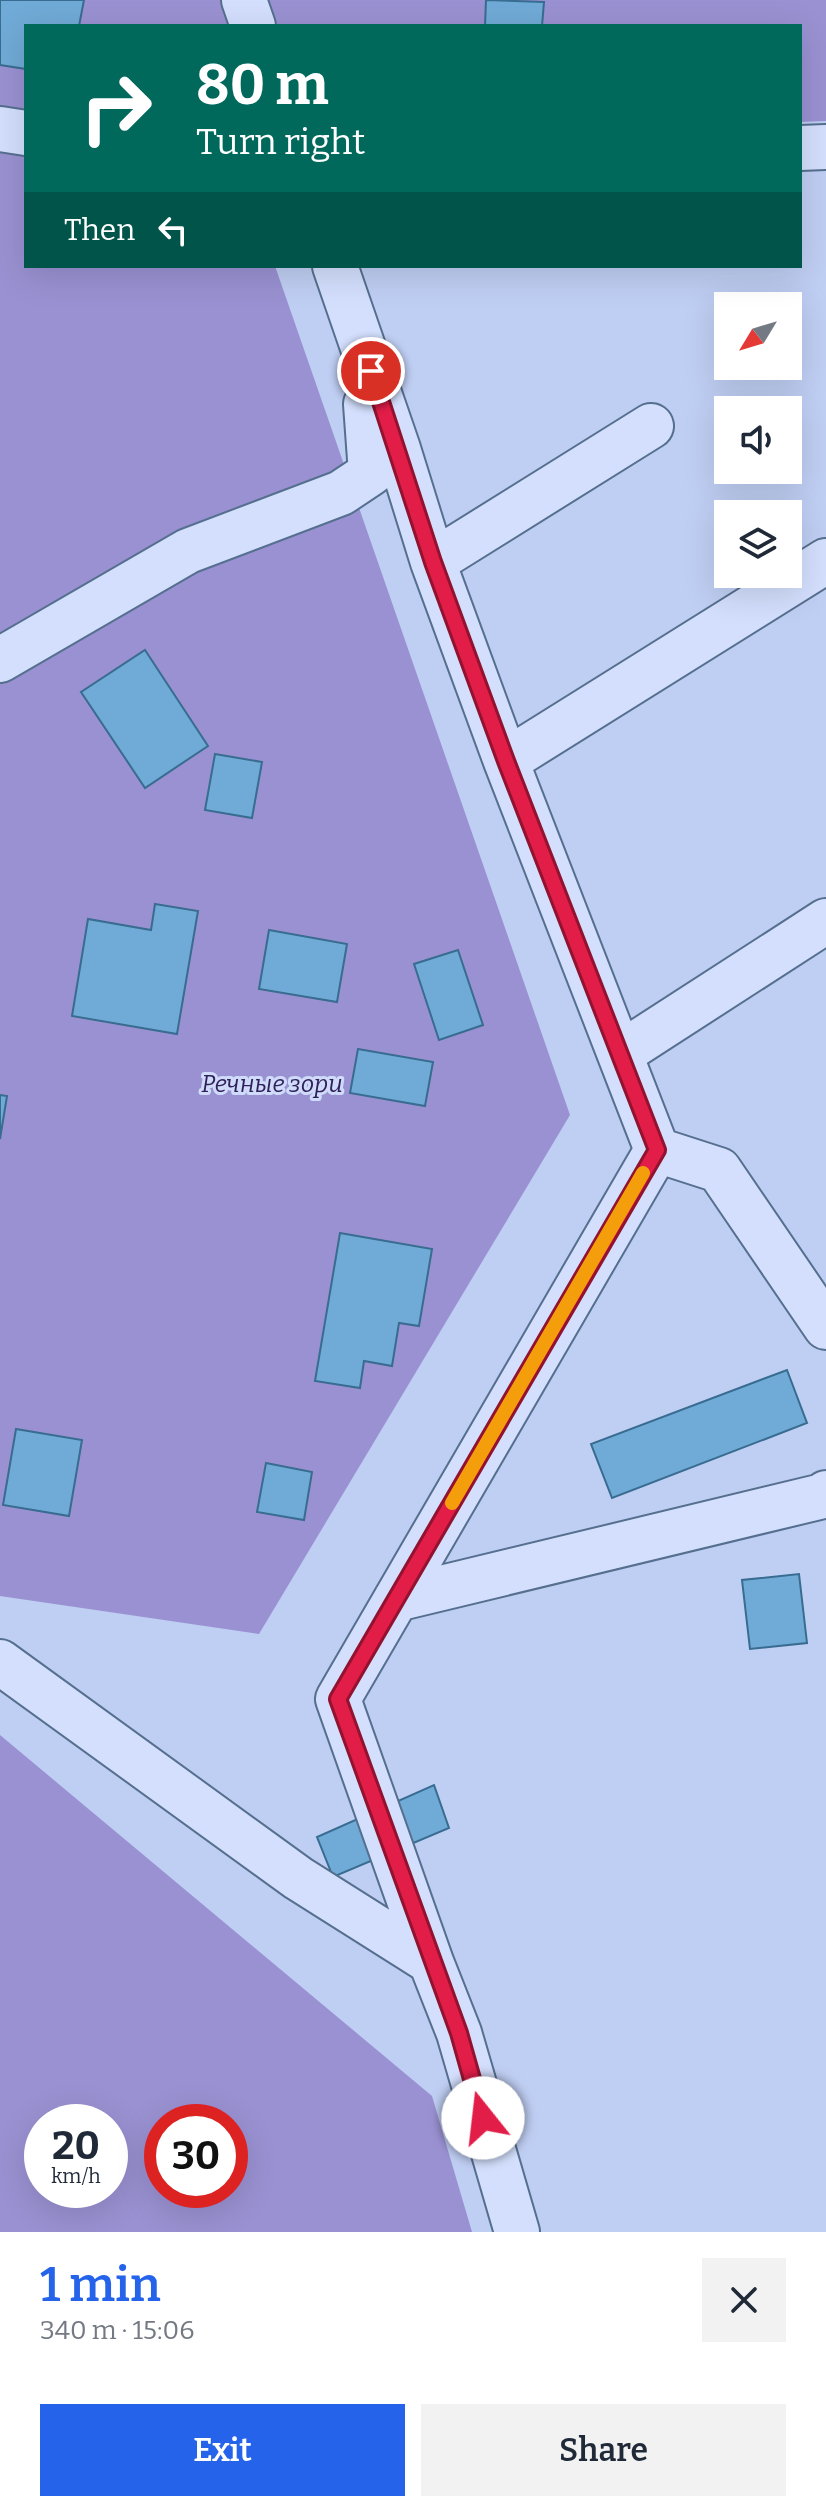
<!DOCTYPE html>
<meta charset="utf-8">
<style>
:root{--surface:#fff;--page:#f2f2f3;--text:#1f2937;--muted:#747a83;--accent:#2563eb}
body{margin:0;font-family:Bitter,serif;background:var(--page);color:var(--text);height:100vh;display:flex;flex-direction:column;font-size:30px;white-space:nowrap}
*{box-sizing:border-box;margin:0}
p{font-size:26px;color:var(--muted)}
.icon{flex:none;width:44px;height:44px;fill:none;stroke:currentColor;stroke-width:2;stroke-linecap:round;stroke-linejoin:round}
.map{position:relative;height:2232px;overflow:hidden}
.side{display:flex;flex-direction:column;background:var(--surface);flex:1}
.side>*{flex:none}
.banner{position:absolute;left:24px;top:24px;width:778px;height:244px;border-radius:0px;box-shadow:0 8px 32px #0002;background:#00695c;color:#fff;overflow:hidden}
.needle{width:52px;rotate:232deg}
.fabs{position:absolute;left:714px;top:292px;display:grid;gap:16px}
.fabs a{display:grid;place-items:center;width:88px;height:88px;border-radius:0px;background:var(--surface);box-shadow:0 8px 32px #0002;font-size:40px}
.speed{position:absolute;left:24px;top:2104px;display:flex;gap:16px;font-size:40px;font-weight:700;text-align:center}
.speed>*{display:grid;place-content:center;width:104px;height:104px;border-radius:50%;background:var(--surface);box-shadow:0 8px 32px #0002;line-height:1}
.speed small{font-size:20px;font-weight:400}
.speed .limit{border:12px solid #d22;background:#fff;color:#111}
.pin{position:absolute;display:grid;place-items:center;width:68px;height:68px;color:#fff;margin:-34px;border:4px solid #fff;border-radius:50%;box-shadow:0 2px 8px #0007}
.me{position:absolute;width:88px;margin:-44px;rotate:344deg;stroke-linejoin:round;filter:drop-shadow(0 0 6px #0008)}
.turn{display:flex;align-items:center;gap:28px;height:168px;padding:0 40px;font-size:36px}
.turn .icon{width:104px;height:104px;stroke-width:2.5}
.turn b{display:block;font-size:56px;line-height:68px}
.then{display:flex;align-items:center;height:76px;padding:0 40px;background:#0003;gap:16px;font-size:30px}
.round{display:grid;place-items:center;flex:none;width:84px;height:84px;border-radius:0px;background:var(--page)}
.headline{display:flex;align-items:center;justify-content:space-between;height:136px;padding:0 40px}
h1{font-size:48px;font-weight:600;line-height:60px;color:var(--accent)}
.cta{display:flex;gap:16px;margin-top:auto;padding:16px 40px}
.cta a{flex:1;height:92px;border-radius:0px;background:var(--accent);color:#fff;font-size:32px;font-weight:600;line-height:92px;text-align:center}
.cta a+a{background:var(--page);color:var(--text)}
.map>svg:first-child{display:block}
.green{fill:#9a91d2;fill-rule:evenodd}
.building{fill:#70aad6;stroke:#386c90;stroke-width:2}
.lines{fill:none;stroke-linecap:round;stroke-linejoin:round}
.minor-casing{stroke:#556f8e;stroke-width:48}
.minor{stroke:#d3dffd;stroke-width:44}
.route-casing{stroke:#92132f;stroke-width:20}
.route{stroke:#e11d48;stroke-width:14}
.slow{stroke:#f59e0b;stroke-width:14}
.labels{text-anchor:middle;stroke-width:6;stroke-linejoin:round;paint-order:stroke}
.park-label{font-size:24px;font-style:italic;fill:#2f1f5a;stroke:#cfdbf9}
</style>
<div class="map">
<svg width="826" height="2232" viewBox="0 0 826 2232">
<rect width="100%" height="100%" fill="#bfcef3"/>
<path class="green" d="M0,0H826V121L800,122V26H26V266H275L570,1115L259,1634L0,1596Z
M0,1735L432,2096L472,2232H0ZM42,2122H110V2190H42ZM162,2122H230V2190H162Z"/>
<path class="building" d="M0,0H84L79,26H26V69L0,65Z
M486,0L544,2L542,26H485Z
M145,650L208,746L145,788L81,692Z
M215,754L262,762L252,818L205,810Z
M155,904L198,911L177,1034L72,1016L88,919L151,930Z
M269,930L347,944L337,1002L259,989Z
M458,950L483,1025L439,1040L414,964Z
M358,1049L433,1062L425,1106L350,1093Z
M0,1095L7,1096L0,1139Z
M340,1233L432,1249L419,1326L399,1323L392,1366L364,1361L360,1388L315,1381Z
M787,1370L807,1423L612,1498L591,1444Z
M16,1429L82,1440L69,1516L3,1505Z
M266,1463L312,1472L304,1520L257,1512Z
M799,1574L807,1643L750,1649L742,1580Z
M434,1785L449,1828L333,1877L317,1837Z"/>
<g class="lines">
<g class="minor-casing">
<path id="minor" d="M244,0L253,26
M0,129L26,133
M800,148L826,147
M335,266L398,449L433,562L506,761L657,1150L338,1699L431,1962
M433,562L651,426
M0,660L188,551L341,493L371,473L366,404
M506,761L826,561
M620,1054L826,921
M657,1150L719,1170L826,1327
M396,1599L823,1496L826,1493
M0,1662L298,1878L431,1962L459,2033L517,2232"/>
</g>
<use href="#minor" class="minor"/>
</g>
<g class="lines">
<g class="route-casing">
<path id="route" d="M371,371L433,562L506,761L657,1150L338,1699L459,2033L483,2118"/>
</g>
<use href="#route" class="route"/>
<path class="slow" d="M452,1503L643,1173"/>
</g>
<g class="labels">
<g class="park-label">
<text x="272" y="1092">Речные зори</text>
</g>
</g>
</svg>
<div class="fabs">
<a><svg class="needle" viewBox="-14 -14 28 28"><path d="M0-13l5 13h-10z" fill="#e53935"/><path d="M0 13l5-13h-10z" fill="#747a83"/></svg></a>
<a><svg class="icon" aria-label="sound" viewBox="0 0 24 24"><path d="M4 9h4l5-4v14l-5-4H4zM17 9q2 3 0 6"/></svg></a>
<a><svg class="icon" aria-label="layers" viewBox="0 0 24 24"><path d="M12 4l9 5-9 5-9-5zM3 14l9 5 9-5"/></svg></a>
</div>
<div class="speed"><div>20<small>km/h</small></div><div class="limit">30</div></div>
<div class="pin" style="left:371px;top:371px;background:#d93025"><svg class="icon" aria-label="arrive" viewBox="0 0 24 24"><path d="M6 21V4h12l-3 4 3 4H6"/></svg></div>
<svg class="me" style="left:483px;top:2118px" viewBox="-20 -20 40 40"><circle r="19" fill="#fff"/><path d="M0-13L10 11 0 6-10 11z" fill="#e11d48"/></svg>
<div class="banner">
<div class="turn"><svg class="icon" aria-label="right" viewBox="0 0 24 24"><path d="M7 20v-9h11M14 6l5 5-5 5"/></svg><div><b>80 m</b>Turn right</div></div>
<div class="then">Then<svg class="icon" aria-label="left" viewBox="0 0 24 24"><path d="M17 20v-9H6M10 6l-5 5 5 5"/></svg></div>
</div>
</div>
<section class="side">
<div class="headline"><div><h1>1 min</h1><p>340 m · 15:06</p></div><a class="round"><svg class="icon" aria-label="close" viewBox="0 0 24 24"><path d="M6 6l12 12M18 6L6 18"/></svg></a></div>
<div class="cta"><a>Exit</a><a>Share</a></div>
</section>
